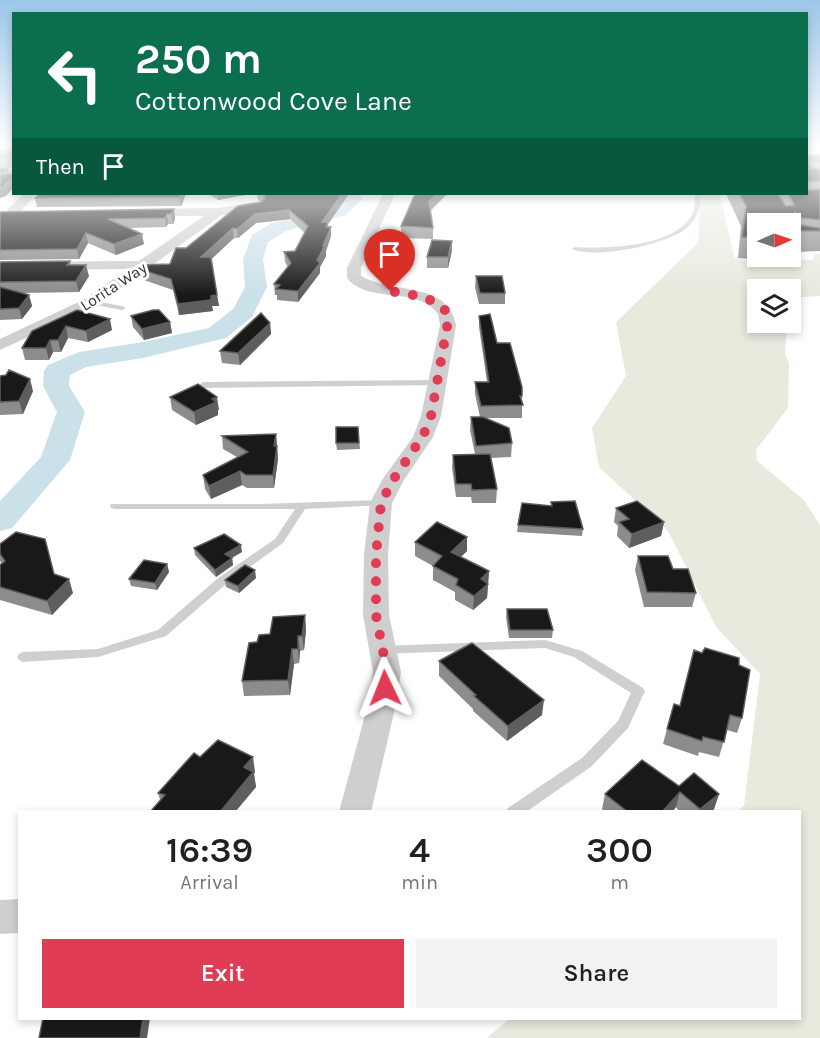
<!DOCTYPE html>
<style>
:root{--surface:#fff;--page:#f2f2f2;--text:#202124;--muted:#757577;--accent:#e13c55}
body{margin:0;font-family:Karla,sans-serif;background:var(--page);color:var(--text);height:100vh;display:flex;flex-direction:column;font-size:22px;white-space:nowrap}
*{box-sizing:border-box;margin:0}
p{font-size:20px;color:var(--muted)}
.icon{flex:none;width:33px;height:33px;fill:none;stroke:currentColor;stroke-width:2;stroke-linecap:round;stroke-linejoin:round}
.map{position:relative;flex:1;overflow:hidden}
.drawer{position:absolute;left:18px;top:810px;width:783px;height:210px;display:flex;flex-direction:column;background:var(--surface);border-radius:0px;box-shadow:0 3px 9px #0003}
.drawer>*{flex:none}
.hud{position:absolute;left:12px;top:12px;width:796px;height:183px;border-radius:0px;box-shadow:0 3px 9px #0003;background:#0b6e4f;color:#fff;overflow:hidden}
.needle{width:39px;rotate:88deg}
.fabs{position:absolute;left:747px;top:213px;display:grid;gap:12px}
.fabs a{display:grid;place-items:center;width:54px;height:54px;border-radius:0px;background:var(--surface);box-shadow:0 3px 9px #0003;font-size:30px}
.pin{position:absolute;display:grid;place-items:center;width:51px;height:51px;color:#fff;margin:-62px -26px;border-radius:50% 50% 50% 0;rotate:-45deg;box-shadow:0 0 6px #0007}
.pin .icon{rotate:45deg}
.me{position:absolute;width:66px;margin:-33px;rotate:358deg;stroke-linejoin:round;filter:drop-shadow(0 0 4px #0008)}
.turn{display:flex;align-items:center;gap:21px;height:126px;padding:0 24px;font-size:27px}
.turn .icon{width:78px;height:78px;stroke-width:2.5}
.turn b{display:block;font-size:42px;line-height:51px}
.then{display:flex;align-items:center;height:57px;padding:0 24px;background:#0003;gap:12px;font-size:22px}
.eta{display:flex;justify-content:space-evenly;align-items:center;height:102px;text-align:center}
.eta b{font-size:36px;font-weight:600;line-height:42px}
.action{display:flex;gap:12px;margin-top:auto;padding:12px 24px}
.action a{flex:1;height:69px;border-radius:0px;background:var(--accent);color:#fff;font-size:24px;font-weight:600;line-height:69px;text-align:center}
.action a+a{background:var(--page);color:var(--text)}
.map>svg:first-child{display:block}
.green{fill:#e6ebde}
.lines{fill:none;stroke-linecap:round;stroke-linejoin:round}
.river{fill:#cbe1ea;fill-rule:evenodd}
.lane{fill:#cfcfcf;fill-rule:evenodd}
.street{fill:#cfcfcf;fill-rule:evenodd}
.wall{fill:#8c8c8c}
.shaded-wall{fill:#5e5e5e}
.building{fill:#191919;stroke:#5e5e5e;stroke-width:1.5}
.route{stroke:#e13c55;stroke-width:10;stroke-dasharray:0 18}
.labels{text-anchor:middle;stroke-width:6;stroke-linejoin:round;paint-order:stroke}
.far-street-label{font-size:16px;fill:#323232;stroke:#fff}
</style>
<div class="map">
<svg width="820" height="1038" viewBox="0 0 820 1038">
<rect width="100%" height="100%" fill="#fff"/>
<path class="green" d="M700,194H720L734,257L755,263L812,260L815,254H820V296L791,298L790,290H758V322L787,323L785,354L789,363L788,408L756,450L757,461L804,500L820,525V1038H487L509,1019L800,1018V812L738,811L744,806L760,674L716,627L668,531L599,467L592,428L626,376L616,322L698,243Z"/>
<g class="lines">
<path class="river" d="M343,194H361L362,200L346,215L286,231L268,242L263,259L267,287L252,317L226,338L143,358L86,367L70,375L69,386L85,412L70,460L12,528L0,531V501L41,457L57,412L43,386L44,371L48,365L79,352L143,342L209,328L234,308L245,287L243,259L252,235L272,223L332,207L344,198Z"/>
<path class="lane" d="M695,194H701C700,206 699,214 691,224C675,244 594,260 572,249L575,247C607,249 677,247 693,213C695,208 695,200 695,194Z
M88,300L122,306L126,308L122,310L91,304L87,302Z
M436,380L439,381V385L203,388L199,385L203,382Z
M381,500L386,503L385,505L305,509L283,543L225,585L166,636L98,657L23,662L19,660L17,657L19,654L23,652L98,649L158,630L217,579L275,539L295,509H115L111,508L110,506L111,504H260Z
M545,640L582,651L643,688L645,691L628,728L592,766L526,812H506L508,808L582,758L618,721L631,693L574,657L545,648L382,654L378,653L376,650L378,647L382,646Z"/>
<path class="street" d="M0,169H14V175H0Z
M24,194H36L16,217H6L5,214L6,211Z
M383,194H395L361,268V276C392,294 448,281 456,325L441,416L433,437L404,480L392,503L388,555L389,615L401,672L396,704L371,812H339L368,704L373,672L363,615L364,555L370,503L382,480L413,437L421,416L440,325L438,314C417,285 369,305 347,278V268Z
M258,202L264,206L262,209L222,215L97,305L0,350V339L85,299L128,269L0,270V262L139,261L204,216H146L140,212L142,209L218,208Z
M20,899V933L0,934V900Z"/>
</g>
<path class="wall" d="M0,148H14V167H0Z
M807,155H820V251L795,252V248H790V224H758V256H765V257H763L762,260L738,258L741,226L726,194H807Z
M186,194L181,206L37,207L35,198Z
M208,194H250L218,200Z
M257,194H349L328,224L331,236L326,251V256L320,267V273L298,302L277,300V295H275L274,284L288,267L285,262L284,252L295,251L305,233L290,219L256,223L238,238H234L211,259L219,306H212L213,311L179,315L173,290L138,278L136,268L170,264L186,248L261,202L258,200Z
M415,194H447L430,211L433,228V239L401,238V226Z
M174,209L175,219L173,224H168L166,227L130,228L144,244L116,255L88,243L79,259L0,260V212Z
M452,241V251L448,268H427V257Z
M70,261L71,265L89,276L79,292L21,293L29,295L32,306L22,319L0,320V262Z
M476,276L505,293V304H479L475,287Z
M77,310L112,330L88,342L68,338L61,352H53L49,360H25L22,348Z
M131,316L170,322L172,333L144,340L133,327Z
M479,316L497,343L522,396V418H487L512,443L511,457L491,458L497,489L496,503H472L471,497H456L452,468L453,455L475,454L470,430L471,417H480L475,394V382H487L479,327Z
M270,323L271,334L240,365L222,363L220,351Z
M0,376L33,391L23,414L0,415Z
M170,397L219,410H218V415L196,425L172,410Z
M358,427L360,449L337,450L336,443Z
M276,434L278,459L274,488H247L242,485L211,499L205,489L203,475L237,457L223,449L222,436Z
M551,502L583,529L582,536L517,532L518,525L551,506Z
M616,508L664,522L661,536L629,548L617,536L618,526L614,522Z
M45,539L54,575L73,593L52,615L0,600V565L2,564L0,561V544Z
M415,542L467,551L461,557L489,571L487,598L473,610L455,600V592L433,580V566L415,556Z
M194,548L242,552L232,558L233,565L216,577L195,555Z
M638,556L673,569L696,593L692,607H644L635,570Z
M167,564L169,572L157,590L131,586L129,579Z
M256,578L239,593L226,587L225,580Z
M507,609L553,630L552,638H509L506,617Z
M305,615L306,630L304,650L300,651L299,663L294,664L290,695L244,696L242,681L257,642Z
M439,661L542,715L507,741L473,711V709L439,676Z
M739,665L742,718L737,733L727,730L719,757L699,752L698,756L663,744L667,729L680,706Z
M200,757L255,772L254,774L256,787L235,812H150L160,800L158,793Z
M679,786L719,794L714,809L711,812H680L676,807L672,812H605L602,809L605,794Z"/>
<path class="shaded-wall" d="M8,168L10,177L1,174Z
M14,175V187L6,196L0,198V188Z
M181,194H186L181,206L179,197Z
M217,194H250L218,200Z
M342,194H349L328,224V232L322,222Z
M437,194H447L429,212V201Z
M174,209L175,219L173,224L171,214Z
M289,210L290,219L256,223L238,238L237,229L255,214Z
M167,214L168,224L166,227L165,218Z
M331,227V236L326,251V256L320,267V273L298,302V291L323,246Z
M233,228L234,238L202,268L201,257Z
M86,233L88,243L79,259L77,249Z
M142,234L144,244L116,255L114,244Z
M452,241V251L448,268V257Z
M86,265L89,276L79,292L76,281Z
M29,295L32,306L22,319L19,308Z
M217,295L219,306H212L213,311L179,315L178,304Z
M110,319L112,330L88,342L86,331Z
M170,322L172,333L144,340L142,329Z
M270,323L271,334L240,365L238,353Z
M66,326L68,338L61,352L58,340Z
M50,340L53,352L49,360L46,348Z
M30,379L33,391L23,414L19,401Z
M217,397L219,410H218V415L196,425L194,412L212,399Z
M276,434L278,459L274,488L273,475L274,446Z
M240,471L242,485L211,499L209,486Z
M664,522L661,536L629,548L632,534Z
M467,537V551L451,566V552Z
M241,545L242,552L226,561L225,554Z
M232,558L233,565L216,577L215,570Z
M167,564L169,572L157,590L155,583Z
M255,570L256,578L239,593L238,586Z
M489,571L487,598L473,610L474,596L481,579Z
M69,579L73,593L52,615L47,601Z
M305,615L306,630L304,650L302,636Z
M298,636L300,651L299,663L298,649Z
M292,649L294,664L290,695L288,680Z
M544,700L542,715L507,741L508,726Z
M253,757L255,772L254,774L256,787L235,812H220L244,767Z
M680,792L676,807L672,812H662Z
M719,794L714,809L711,812H699L700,809Z
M143,1018H150L147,1038H140Z"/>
<path class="building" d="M0,148H14V162L12,158L0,159Z
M807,155H820V162L810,161V168L820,169V181L807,182Z
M0,168H8L1,174H14V175L3,187L0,188Z
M820,189V220L801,218L795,212L793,214L795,224L820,228V231H800V227L790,226V224H758V238L742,237L746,206L739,194H778L786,206L794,205L788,194H807V190Z
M39,194H181L179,197L35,198Z
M262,194H342L322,222H328L326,227H331L323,246H325L317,260L320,263L298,291L276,289L280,285L274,284L291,263L284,252L295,251L308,226L289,210L255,214L237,229L233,228L201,257H211L217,295L211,296V300L178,304L171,279L136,268L141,265L170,264L176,248H186L238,206L261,202L265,198L264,195Z
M415,194H437L429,201L433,228L401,226Z
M174,209L171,214H167L165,218L108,219L142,234L114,244L86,233L77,249L0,250V212Z
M432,240L452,241L448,257H427Z
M70,261L67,265H86L76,281L0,282V262Z
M476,276H502L505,293H480Z
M0,287L29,295L19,308L0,309Z
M77,310L110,319L86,331L66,326L58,340H50L46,348H22L32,331Z
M153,310H159L170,322L142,329L131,316Z
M261,313L270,323L238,353L220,351Z
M490,314L497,343H510L522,387V396H520L523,405L481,406L475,382H489L479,316Z
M9,370L30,379L19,401L0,402V376L6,375Z
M198,384L217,397L212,399L216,402L194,412L170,397Z
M471,417H483L509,428L512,443L476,446Z
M336,427H358L359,443H336Z
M276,434L274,446H277L273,475H246L240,471L209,486L203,475L248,452L222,436Z
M490,454L497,489L472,490L471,484H456L453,455Z
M575,501L583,529L518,525L522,503L552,506L551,502Z
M637,501L664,522L632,534L619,522L629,519L616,508Z
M437,522L467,537L451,552L489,571L481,579L488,584L474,596L456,585L458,579L433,566L442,556L415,542Z
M16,532L45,539L54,574L69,579L47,601L0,587V565L5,561L0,554V544Z
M224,534L241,545L225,554L232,558L215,570L194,548Z
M638,556H668L673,569H688L696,593L647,592Z
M144,560L167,564L155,583L129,579Z
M245,565L255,570L238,586L225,580Z
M507,609H547L553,630H510Z
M305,615L302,636H298V649H292L288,680L242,681L249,643L257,642L259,635L270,634L273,617Z
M472,643L544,700L508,726L474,696L476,695L439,661Z
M705,648L739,658V665L750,670L742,718L730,715L724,742L703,737L702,741L667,729L674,704L680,706L694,650L702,653Z
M218,740L253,757L244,767L253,772L220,812H150L165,795L158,793L194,753L200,757Z
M642,760L679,786L694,773L719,794L700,809L680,792L662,812H628L605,794Z
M43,1018H143L140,1038H39Z"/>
<linearGradient id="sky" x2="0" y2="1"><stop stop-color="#9cc6e9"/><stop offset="0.5" stop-color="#fff"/><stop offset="1" stop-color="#fff" stop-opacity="0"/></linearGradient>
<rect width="820" height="294" fill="url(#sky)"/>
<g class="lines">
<path class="route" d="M385,688L387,672L376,615V555L381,503L393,480L423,436L431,416L449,316C438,296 410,295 390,291"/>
</g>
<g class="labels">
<g class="far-street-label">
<text transform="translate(113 286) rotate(-33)" y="6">Lorita Way</text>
</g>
</g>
</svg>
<div class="fabs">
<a><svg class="needle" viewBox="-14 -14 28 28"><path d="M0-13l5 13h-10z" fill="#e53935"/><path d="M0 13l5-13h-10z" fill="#757577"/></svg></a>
<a><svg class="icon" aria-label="layers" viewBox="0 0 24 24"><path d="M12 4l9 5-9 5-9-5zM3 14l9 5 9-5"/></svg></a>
</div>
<div class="pin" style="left:390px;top:291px;background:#d93025"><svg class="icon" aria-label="arrive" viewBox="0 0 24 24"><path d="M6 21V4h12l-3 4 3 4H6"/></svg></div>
<svg class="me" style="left:385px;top:688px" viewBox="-20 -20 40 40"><path d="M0-17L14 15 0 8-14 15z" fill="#e13c55" stroke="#fff" stroke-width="4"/></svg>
<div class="hud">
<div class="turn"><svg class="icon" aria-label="left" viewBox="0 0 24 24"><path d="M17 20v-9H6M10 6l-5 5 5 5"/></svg><div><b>250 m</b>Cottonwood Cove Lane</div></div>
<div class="then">Then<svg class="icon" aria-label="arrive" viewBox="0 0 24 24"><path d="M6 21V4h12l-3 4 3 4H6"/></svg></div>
</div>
<section class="drawer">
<div class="eta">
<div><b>16:39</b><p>Arrival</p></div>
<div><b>4</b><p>min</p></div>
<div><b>300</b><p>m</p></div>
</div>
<div class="action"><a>Exit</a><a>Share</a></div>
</section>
</div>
